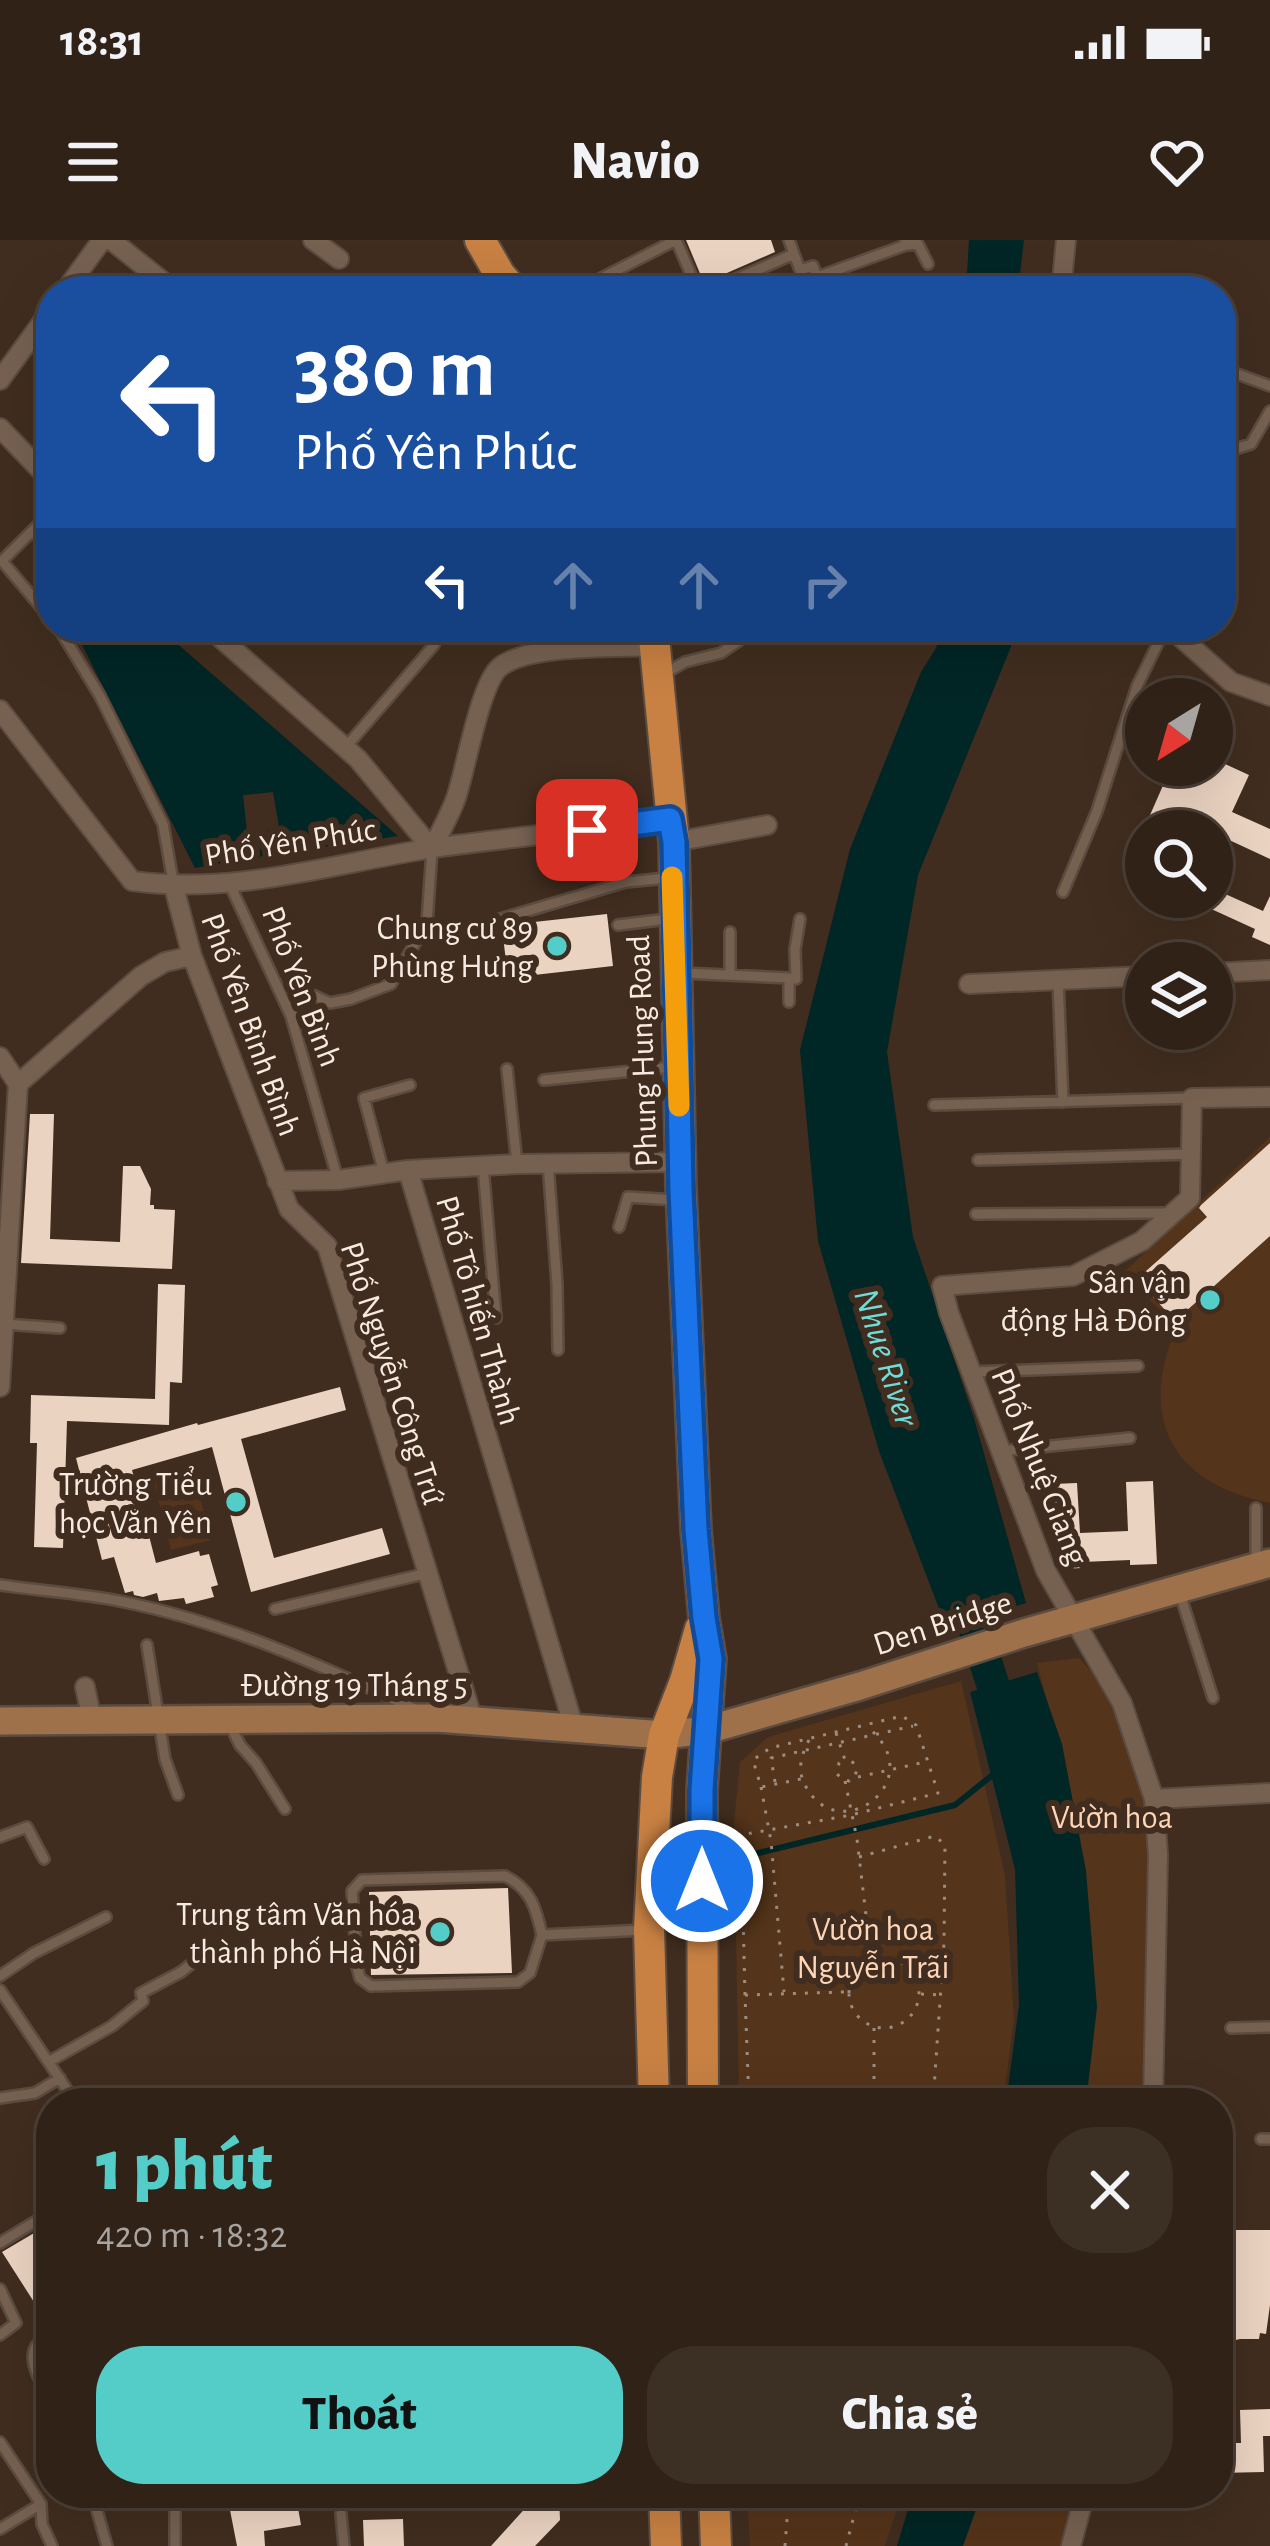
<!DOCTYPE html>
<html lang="vi">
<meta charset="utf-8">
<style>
:root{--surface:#302217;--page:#3c2f24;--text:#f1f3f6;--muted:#a8a4a1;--line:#4b3f36;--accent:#54cdc8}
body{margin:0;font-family:"Alegreya Sans",sans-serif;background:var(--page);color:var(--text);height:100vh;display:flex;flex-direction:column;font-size:45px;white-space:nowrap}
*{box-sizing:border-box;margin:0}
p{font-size:39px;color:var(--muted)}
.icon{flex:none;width:66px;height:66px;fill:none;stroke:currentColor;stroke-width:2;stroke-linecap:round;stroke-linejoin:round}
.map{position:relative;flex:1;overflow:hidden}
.panel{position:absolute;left:36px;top:1848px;width:1197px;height:420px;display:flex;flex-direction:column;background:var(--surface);border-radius:48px;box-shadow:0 12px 48px #0002,0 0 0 3px var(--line)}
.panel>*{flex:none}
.top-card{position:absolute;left:36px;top:36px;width:1200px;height:366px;border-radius:48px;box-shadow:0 12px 48px #0002,0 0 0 3px var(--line);background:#1a4fa0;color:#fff;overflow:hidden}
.needle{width:78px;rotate:217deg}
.controls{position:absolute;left:1125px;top:438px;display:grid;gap:24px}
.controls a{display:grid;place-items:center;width:108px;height:108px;border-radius:50%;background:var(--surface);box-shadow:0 12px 48px #0002,0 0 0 3px var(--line);font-size:60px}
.pin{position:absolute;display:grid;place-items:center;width:102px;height:102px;color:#fff;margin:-51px;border-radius:24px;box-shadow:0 6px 18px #0006}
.me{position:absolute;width:132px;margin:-66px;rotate:0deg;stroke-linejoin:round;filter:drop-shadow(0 0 9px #0008)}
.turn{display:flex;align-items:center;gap:42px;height:252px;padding:0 60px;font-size:54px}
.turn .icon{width:156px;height:156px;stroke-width:2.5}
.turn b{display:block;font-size:84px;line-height:102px}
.lanes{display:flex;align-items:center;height:114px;padding:0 60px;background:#0003;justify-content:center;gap:60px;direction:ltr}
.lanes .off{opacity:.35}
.round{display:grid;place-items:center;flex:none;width:126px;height:126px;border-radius:48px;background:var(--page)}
.summary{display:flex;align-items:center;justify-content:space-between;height:204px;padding:0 60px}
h1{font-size:72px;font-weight:800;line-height:90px;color:var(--accent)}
.button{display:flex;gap:24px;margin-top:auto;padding:24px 60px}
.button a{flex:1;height:138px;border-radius:48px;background:var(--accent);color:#111;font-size:48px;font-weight:800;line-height:138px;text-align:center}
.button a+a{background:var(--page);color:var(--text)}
.status{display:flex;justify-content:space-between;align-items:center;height:84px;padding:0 60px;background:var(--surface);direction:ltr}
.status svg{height:33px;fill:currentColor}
header{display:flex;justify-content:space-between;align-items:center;height:156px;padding:0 60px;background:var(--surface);font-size:54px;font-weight:800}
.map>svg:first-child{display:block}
.green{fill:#54341a}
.water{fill:#002625}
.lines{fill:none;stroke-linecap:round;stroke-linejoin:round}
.stream{stroke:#002625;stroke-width:6}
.river{stroke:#002625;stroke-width:33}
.building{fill:#ebd3c1}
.lane-casing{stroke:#5c4c40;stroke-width:14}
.street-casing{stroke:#5c4c40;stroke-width:22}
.secondary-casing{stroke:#5c4c40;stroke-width:32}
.primary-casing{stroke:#5c4c40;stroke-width:34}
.path{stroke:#9c8d81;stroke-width:3;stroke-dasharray:3 9;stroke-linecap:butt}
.lane{stroke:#766151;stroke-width:9}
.street{stroke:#766151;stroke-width:18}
.secondary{stroke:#9f714a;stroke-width:27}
.primary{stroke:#c88143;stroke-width:30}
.route-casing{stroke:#114b97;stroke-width:30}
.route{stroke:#1a73e8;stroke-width:21}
.slow{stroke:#f59e0b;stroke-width:21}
.poi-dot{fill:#54cdc8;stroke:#402d1f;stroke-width:4.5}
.labels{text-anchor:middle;stroke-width:12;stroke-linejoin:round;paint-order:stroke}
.street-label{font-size:33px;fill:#f6eae1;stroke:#402d1f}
.poi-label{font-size:33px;fill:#f6eae1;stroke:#402d1f;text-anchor:end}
.park-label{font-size:33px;fill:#ffd5b7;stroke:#402d1f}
.water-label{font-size:36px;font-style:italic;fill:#6eddd8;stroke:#402d1f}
</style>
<div class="status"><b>18:31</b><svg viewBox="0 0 49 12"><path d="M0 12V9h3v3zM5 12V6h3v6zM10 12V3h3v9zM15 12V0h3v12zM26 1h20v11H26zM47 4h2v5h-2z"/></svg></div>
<header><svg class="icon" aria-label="menu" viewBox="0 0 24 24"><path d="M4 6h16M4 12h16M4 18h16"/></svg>Navio<svg class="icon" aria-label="heart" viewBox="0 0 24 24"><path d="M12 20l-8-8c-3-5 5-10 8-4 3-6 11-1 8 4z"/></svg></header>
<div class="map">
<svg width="1270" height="2306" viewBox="0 0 1270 2306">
<rect width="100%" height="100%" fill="#402d1f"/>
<path class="green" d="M1270,897V1263C1173,1244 1137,1180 1176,1088L1124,1032Z
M194,1233L211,1300L171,1310L154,1243Z
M1079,1418L1119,1461L1148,1560L1155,1615L1149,1863H1086C1090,1817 1095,1770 1093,1724C1090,1623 1063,1521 1037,1423Z
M961,1441L1005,1635L1014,1779L1003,1863H739L734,1582L740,1522L768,1497Z
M747,2253H902L885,2306H750Z
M977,2253H1082L1067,2306H959Z"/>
<path class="water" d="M969,0H1024L1018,51H966Z
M93,387H158L398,596L273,615L267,590L279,587L273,552L243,555L247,592H258L263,616L195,628L80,401Z
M942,387H1019L918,635L887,812L913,997L974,1178L1026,1363L946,1387L879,1211L818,1001L800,810L850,609L921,432L936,408Z
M1037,1432L1062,1504L1086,1631L1097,1767L1086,1863H1006L1019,1765L1015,1629L970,1452Z
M913,2253H982L963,2306H897Z"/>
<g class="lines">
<path class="stream" d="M746,1616L955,1565L995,1533"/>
<path class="river" d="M959,1340L1006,1485"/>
</g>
<path class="building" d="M686,0H771L775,12L704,43Z
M1212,518L1249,535L1232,572L1270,589V619L1184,579L1178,591H1143L1172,525H1212Z
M1212,648L1263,671L1270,656V705L1252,697L1255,689L1185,657H1212Z
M607,674L613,726L508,738L502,688L516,684Z
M30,874H54L50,999L120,1002L123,926H140L151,949L150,965H154V969L175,970L172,1029L21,1023Z
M1270,903V996L1175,1081L1137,1039L1207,977L1199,968L1201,965Z
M158,1044L185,1045L182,1143L170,1142L169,1185L67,1181L63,1308L34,1307L37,1203H30L31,1155L155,1159Z
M340,1147L346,1170L241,1199L274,1318L382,1288L390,1314L251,1352L212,1207L132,1230L156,1323L199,1311L200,1316L209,1314L218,1345L211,1347L214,1357L186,1364L184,1358L159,1361L157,1353L143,1357L134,1355L133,1351L125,1353L114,1317L102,1320L76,1218L197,1183L198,1185Z
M1153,1241L1157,1324L1130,1325V1320L1082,1322V1328L1060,1329L1057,1322L1053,1244L1077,1243L1080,1293L1128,1291L1126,1242Z
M508,1648L512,1733L371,1735L369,1652Z
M51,1983V2083L48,2084L2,2012Z
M1218,1990H1270V2065L1266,2094L1260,2093L1259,2099H1240L1218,2104Z
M1270,2169V2196H1263L1264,2232L1218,2233V2203H1241L1240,2170Z
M230,2253H285L286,2263L297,2262L301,2285L264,2291L265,2306H237L230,2270H232Z
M539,2253H559L560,2280L535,2306H491Z
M403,2279L404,2306H364L363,2280Z"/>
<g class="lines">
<g class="lane-casing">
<path id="lane" d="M677,2L698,51
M906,5L918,4L928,24
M794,14L800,30L813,26L817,37L906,5L905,0
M576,51L676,0
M708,51L794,14L789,0
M1221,128L1270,146
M1221,207L1232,210L1251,204L1270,171
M51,272L2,321L51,379
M33,291L51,311
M33,358L51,342
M58,387L100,456L163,584L174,647
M662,435L685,422L721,413L759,387
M345,508L434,405L415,387
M230,645L291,776L338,940
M1063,652L1097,571L1137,446L1166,387
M493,681L626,642L667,638
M618,685L668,679
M682,733L789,738
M730,734V692
M789,738L796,739L795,709L800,679
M1058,740L1063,862
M789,762V738
M291,776L302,754L315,756L330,763L351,759L391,744L427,683L432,609
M507,829L517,924
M544,840L672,827
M934,865L1192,858
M978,920L1191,914
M548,923L557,1044L558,1110
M483,926L496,1078
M384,933L364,858L410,845
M976,974L1167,973
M619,987L628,957L676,960
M4,1084L60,1088
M971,1132L1138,1126
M1001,1211L1130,1198
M1256,1322V1268
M0,1345C40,1351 80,1353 119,1361C223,1381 320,1425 415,1469
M1180,1354L1213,1458
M275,1369L428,1333
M147,1405L165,1519L178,1555
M229,1483L240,1505L256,1523L285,1569
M0,1597L27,1587L44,1619
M542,1695C536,1668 531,1649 505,1636L362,1640L352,1651L357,1727L360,1738L371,1746L518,1742L530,1733L542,1695L644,1690
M0,1736L34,1713L106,1677
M0,1750L76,1863
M1231,1788L1270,1787
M50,1821L112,1786L143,1761L141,1753L181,1732L210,1709
M0,1858L35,1853L60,1838
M1261,1899H1270
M0,2003L51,1972
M0,2049L16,2083L0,2095
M51,2092C48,2095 36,2103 35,2108C28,2123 43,2147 51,2160
M0,2202L41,2264L42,2284L52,2306
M92,2253L107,2306
M175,2253V2306
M341,2274L344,2306
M0,2289L41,2264"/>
</g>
<g class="street-casing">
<path id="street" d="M111,0L175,51
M313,0L339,19
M65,51L102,0
M1061,51L1066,0
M0,140L51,70
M0,188L51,241
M208,387L358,519L432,609C440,592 450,575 456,558C466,529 480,443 500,427C527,404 618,408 655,406
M1169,387L1231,442L1270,456
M0,470L132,641C238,655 330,624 433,608C512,597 591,590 670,579
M674,602L767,585
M174,647L192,716L289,969L327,1006L473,1480
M1212,733L1270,730
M969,744L1146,736
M0,817L18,844
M18,844L141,736L165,722L192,716
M408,930L574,1488
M277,941L338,940L408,930L517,924L681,922
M0,1147L18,844
M85,1447L92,1480
M1154,1559L1270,1553
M1153,1863L1158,1615L1154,1559L1122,1463L1046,1331L949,1073L942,1046L1073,1036L1142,1001L1190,958L1192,858L1270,857
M1071,2306L1085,2253"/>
</g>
<g class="secondary-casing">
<path id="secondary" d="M0,1481L436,1478L664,1495L707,1490L860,1446L1024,1393L1270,1323"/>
</g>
<g class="primary-casing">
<path id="primary" d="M480,0L500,35L514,51
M653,387L674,602L681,949L696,1290L704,1378L711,1419L702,1550L703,1863
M654,1863L649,1689L657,1537L664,1495L685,1441L700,1389
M664,2253L666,2306
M714,2253L716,2306"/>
</g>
<path class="path" d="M836,1493L845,1520H851L857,1528L855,1537L849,1541L842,1539L837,1534L839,1523L845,1520
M809,1500C801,1515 797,1530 805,1545C839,1611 934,1538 866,1486
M858,1537L925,1522
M845,1541L857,1599L871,1718
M775,1542L771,1518L913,1486
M761,1547L771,1601L784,1752
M859,1617L935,1596L945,1605L944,1703L933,1863
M849 1753a35 35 0 1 1 70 0a35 35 0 1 1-70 0Z
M921,1754L941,1755
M745,1755L741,1595L851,1575L938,1553L916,1485L902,1476L770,1508L753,1520L761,1547L801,1539
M749,1863L745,1755L845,1752
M874,1863V1788
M785,2306L789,2253
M846,2306L860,2253"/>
<use href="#lane" class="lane"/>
<use href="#street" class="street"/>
<use href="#secondary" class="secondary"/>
<use href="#primary" class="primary"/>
</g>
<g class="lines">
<g class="route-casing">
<path id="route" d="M587,590L670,579L674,602L681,950L696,1289L704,1378L711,1419L702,1550V1641"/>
</g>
<use href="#route" class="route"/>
<path class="slow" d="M672,637L679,866"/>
</g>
<g class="poi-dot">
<circle cx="557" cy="706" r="12"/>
<circle cx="1210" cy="1060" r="12"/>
<circle cx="236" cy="1262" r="12"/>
<circle cx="440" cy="1692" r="12"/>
</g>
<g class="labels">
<g class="street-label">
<text transform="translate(290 601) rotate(-9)" y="12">Phố Yên Phúc</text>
<text transform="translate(303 746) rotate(69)" y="12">Phố Yên Bình</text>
<text transform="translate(252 784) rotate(70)" y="12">Phố Yên Bình Bình</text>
<text transform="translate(641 811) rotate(-92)" y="12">Phung Hung Road</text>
<text transform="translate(480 1070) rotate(74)" y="12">Phố Tô hiến Thành</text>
<text transform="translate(394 1133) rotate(72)" y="12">Phố Nguyễn Công Trứ</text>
<text transform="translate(1041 1226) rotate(68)" y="12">Phố Nhuệ Giang</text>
<text transform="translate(942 1382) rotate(-18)" y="12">Den Bridge</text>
<text x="354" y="1456">Đường 19 Tháng 5</text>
</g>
<g class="poi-label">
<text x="533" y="699">Chung cư 89<tspan x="533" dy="38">Phùng Hưng</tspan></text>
<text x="1186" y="1053">Sân vận<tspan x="1186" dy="38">động Hà Đông</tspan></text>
<text x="212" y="1255">Trường Tiểu<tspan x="212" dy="38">học Văn Yên</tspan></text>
<text x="416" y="1685">Trung tâm Văn hóa<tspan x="416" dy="38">thành phố Hà Nội</tspan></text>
</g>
<g class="park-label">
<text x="1112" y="1588">Vườn hoa</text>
<text x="873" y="1700">Vườn hoa<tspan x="873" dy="38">Nguyễn Trãi</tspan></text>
</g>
<g class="water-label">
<text transform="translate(888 1117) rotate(72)" y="13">Nhue River</text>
</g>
</g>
</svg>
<div class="controls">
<a><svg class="needle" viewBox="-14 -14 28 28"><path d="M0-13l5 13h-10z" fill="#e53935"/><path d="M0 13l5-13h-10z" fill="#a8a4a1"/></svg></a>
<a><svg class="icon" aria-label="search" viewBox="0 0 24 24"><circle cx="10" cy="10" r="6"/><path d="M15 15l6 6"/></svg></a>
<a><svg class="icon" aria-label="layers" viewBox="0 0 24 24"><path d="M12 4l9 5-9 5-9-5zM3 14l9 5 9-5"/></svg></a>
</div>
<div class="pin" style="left:587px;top:590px;background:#d93025"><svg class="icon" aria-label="arrive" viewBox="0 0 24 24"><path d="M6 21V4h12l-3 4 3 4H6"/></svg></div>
<svg class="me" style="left:702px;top:1641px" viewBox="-20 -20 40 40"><circle r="17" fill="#1a73e8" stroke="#fff" stroke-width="3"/><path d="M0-11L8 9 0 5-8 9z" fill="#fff"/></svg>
<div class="top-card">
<div class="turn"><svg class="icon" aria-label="left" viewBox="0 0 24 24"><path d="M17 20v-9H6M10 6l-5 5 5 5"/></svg><div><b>380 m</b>Phố Yên Phúc</div></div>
<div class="lanes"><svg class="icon" aria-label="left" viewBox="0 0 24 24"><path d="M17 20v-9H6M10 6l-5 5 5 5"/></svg><svg class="icon off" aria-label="ahead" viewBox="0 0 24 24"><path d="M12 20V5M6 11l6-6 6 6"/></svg><svg class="icon off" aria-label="ahead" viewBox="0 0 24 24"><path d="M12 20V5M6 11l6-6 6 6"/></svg><svg class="icon off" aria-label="right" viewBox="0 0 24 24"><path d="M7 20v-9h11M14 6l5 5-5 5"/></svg></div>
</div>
<section class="panel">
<div class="summary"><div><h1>1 phút</h1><p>420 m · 18:32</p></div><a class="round"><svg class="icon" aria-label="close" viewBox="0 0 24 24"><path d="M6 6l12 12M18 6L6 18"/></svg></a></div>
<div class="button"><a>Thoát</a><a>Chia sẻ</a></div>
</section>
</div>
